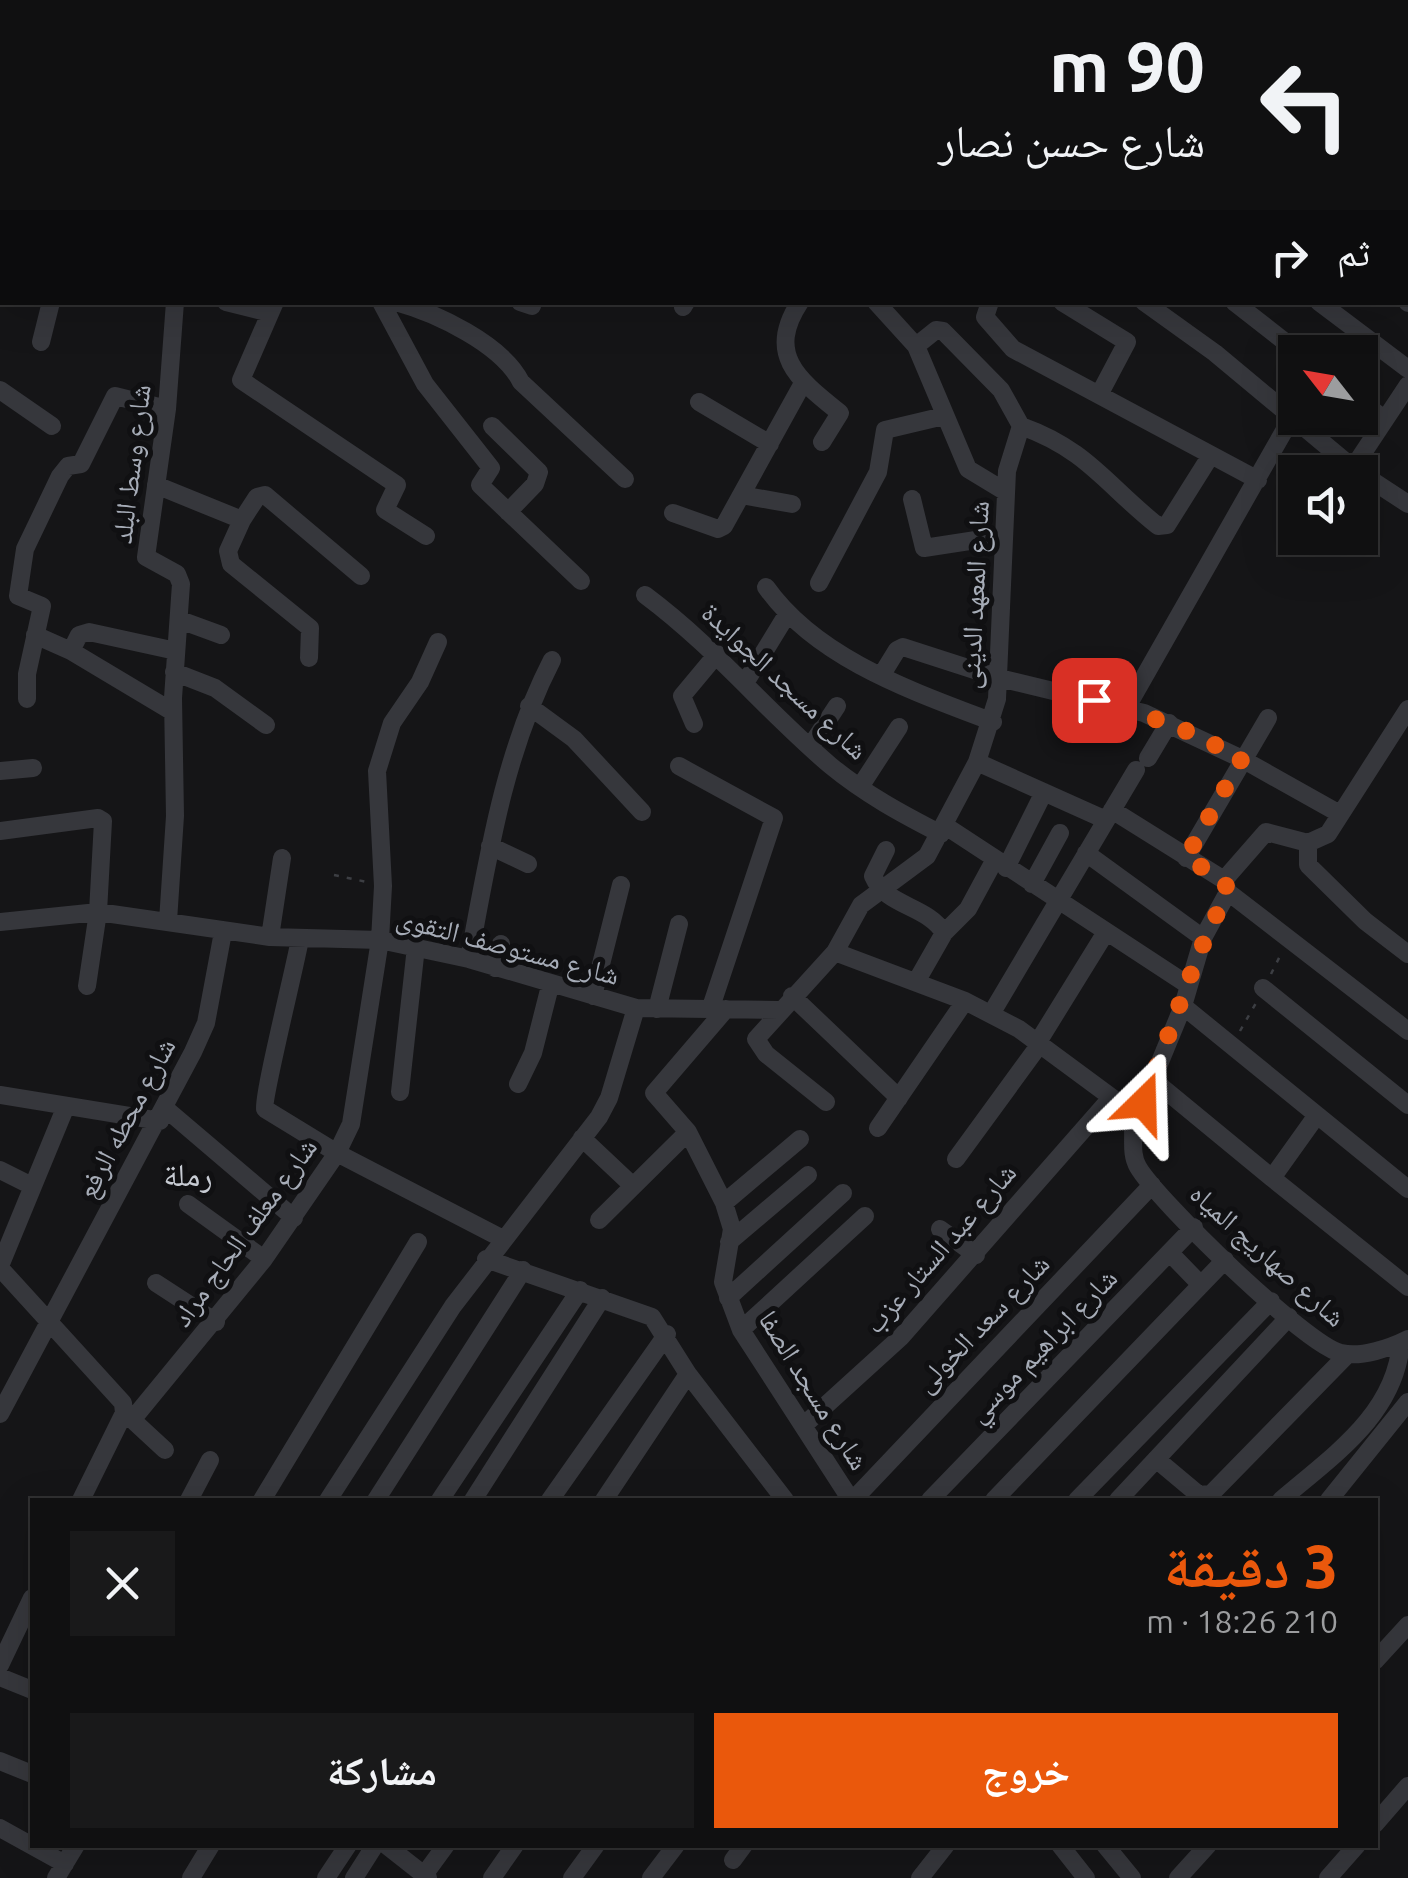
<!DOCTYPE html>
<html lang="ar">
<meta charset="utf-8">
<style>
:root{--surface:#101011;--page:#19191a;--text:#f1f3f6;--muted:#9c9d9f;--line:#303031;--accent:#ea580c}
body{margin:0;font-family:Ubuntu,"Noto Naskh Arabic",sans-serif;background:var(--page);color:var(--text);direction:rtl;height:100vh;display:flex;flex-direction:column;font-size:38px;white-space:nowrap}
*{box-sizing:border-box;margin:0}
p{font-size:32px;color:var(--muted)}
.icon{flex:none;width:55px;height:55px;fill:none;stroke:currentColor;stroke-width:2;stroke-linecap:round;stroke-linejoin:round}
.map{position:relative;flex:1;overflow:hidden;direction:ltr}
.drawer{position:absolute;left:30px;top:1498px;width:1348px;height:350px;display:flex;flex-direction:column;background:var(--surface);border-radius:0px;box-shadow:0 10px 40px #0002,0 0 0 2px var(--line);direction:rtl}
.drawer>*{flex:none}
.guide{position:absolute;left:0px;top:0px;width:1410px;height:305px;box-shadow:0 10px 40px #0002,0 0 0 2px var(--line);direction:rtl;background:#101011;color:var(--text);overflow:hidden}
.needle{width:65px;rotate:301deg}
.controls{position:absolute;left:1278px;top:335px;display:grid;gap:20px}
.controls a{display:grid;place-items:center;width:100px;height:100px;border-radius:0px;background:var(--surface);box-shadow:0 10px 40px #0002,0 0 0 2px var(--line);font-size:50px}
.pin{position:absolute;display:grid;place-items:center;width:85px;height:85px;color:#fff;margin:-42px;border-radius:20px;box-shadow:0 5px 15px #0006}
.me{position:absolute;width:110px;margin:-55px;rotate:22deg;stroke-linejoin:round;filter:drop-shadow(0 0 8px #0008)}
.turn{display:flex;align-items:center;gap:35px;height:210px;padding:0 40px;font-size:45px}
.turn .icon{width:130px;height:130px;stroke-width:2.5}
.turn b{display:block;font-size:70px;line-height:85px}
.then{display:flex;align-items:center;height:95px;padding:0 40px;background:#0003;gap:20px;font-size:38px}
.round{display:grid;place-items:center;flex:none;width:105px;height:105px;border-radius:0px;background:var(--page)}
.headline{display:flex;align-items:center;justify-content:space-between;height:170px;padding:0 40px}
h1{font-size:60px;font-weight:800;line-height:75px;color:var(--accent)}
.action{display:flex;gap:20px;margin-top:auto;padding:20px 40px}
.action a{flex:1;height:115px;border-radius:0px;background:var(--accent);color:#fff;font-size:40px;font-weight:800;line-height:115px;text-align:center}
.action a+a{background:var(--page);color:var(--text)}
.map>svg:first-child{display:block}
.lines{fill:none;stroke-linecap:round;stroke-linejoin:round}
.path{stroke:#3c3e43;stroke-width:2.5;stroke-dasharray:5 8;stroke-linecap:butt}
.street{stroke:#36373c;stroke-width:18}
.route{stroke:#ea580c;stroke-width:18;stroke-dasharray:0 32.4}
.labels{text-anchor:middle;stroke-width:10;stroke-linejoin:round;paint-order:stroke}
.street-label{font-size:28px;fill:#a6acb7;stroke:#101012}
.quarter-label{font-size:32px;fill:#c7cbd3;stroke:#101012}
</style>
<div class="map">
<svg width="1408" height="1878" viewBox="0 0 1408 1878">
<rect width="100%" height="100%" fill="#151517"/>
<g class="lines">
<path class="path" d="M334,875L367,882
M1271,974L1281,954
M1240,1031L1256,1003"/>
<path class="street" d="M207,0L211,2
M249,0L255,2
M473,0L477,2
M534,0L537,2
M723,0L727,2
M844,0L847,2
M982,0L984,2
M1067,0L1069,2
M1150,0L1153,2
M43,2L45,0
M127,2L130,0
M400,2L401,0
M593,2L594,0
M920,2L923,0
M0,26L2,27
M0,171H2
M1408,173V174
M1408,228V229
M0,277H2
M226,302L270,313
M275,302L241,380L397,485L385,510L426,536
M381,302L425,384L491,468L480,485L581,581
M396,302C436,313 502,344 521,382L625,479
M520,302L532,306
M800,302C765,355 799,380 840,413L822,442
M876,302L916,346L968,469L1006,492
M990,302L985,317L1013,349L1258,480
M1062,302L1127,342L1099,395
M1144,302L1215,353L1353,468L1408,504
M1234,302L1298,352
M1319,302L1408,369
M1407,302L1408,303
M683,307L686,302
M41,342L51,302
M916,346L936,330L943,331L1001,390L1021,426
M0,390L52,426
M1360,400L1385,420
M699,402L770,444
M492,426L539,472L535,484L508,512
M1021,426C1088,450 1106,485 1158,526L1167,525L1211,455
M1353,468L1408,385
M156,485L242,520L228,551L231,564L310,628L309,658
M741,495L792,504
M912,499L924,548L1002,536
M673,513L718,529L724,526L803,383
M242,520L257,497L265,495L361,576
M819,583L878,472L885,430L944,416
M766,587C817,659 912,691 993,722
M645,595C716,648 765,710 831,766C865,794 902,814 941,834
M180,620L221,635
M35,635L71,651L173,712
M71,651L79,635L89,632L176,651
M174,672L215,688L266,725
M881,676L897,650L903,647L999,678L1144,713L1242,759L1340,814
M745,683L786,616
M27,699V674L42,606L18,596L25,549L60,476L68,466L81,464L115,396L167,409
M529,706L574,739L642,812
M1127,707L1292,417
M694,724L682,696L717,654
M810,747L837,706
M1148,758L1169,723
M977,762L1106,820
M679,766L774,818L710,1010
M0,771L33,768
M860,787L899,727
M1112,810L1224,880
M944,825L1188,985
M0,831L98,818L103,821L98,912L87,986
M1308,843V865L1365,921L1408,954
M490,846L528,864
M886,850L873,876C886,907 927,905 944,933L916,982
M1086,853L1203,938
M1186,858L1268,718
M1006,868L1044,792
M1032,884L1060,833
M1228,892L1408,1031
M168,921L175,816L173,698L181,584L177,574L146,557L167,409L175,302
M0,922L98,912L270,937L380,940L469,959L636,1008L778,1010
M944,933L968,909L994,861
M270,937L282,858
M300,939C296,963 262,1099 265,1109L337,1153L503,1239
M835,952L965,1001L1019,1029L1126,1108C1140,1126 1127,1148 1138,1167C1157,1200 1307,1346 1341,1353C1361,1358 1390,1348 1408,1339
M469,959C488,857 504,753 552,660
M495,968L501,944
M1263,988L1408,1105
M593,996L621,885
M792,996L899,1098
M1183,1006L1408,1189
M657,1009L679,924
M726,1009L654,1093L688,1132L724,1203L732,1229L723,1282L741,1330L851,1500
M991,1014L1136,770
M1038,1042L1106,932
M1153,1080L1272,1178L1317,1115
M518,1084L533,1053L550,986
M400,1092L416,947
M0,1095L160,1121
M826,1102L766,1054L756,1039L835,952L861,905L927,856L977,762L997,699L1007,471L1021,426
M166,1109L294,1218
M1134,1125L1183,1006L1203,938L1228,892L1224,880L1266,832L1308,843L1328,834L1408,709
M878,1128L965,1001
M582,1138L633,1186
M956,1159L1040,1044
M0,1170L32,1186
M1272,1178L1408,1287
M724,1203L800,1139
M188,1204L264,1259
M599,1220L688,1132
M940,1229L976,1255
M729,1242L808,1175
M1170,1253L1201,1285
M486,1259L652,1317L688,1374L785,1500
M0,1266L66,1106
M0,1268L123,1403L124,1413L81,1500
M156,1283L216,1322
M728,1298L843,1193
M741,1330L865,1216
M125,1413L165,1450
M0,1414L193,1052L206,1023L223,932
M132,1420L264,1259L337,1153L351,1124L380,940L383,886L377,771L392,723L420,682L438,642
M803,1426L901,1337L1111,1098
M1156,1459L1199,1495L1211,1494L1347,1355
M189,1500L210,1460
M262,1500L418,1242
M328,1500L453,1306L599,1117L609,1098L636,1008
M376,1500L523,1270
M440,1500L580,1290
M473,1500L602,1298
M550,1500L667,1334
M604,1500L688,1374
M853,1500L1152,1185
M930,1500L1194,1227
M994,1500L1225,1260
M1077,1500L1271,1301
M1118,1500L1289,1317
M1281,1500C1332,1456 1395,1415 1401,1343
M1329,1500L1408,1402
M1375,1661L1408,1625
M0,1665L32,1598
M0,1677L32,1690
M0,1761L32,1774
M1375,1824L1408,1786
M0,1828L65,1864
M386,1845L428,1878
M1060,1845L1086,1878
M1105,1845L1132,1878
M733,1860L744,1845
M424,1875L446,1845
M56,1878L76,1845
M191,1878L211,1845
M326,1878L348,1845
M354,1878L375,1845
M492,1878L515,1845
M572,1878L596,1845
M651,1878L676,1845
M920,1878L946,1845
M1178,1878L1208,1845
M1328,1878L1357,1845"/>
</g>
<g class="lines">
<path class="route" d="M1094,700L1174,725L1242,758L1186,858L1224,880L1228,892C1192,959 1171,1033 1143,1103"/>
</g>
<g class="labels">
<g class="street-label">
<text transform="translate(131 464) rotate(-83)" y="10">شارع وسط البلد</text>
<text transform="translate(974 595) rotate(-87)" y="10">شارع المعهد الدينى</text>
<text transform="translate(785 681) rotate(43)" y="10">شارع مسجد الجوايدة</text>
<text transform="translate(508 946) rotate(15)" y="10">شارع مستوصف التقوى</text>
<text transform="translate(126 1118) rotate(-62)" y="10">شارع محطه الرفع</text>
<text transform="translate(244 1232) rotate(-54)" y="10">شارع معلف الحاج مراد</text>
<text transform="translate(940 1248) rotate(-49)" y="10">شارع عبد الستار عزب</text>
<text transform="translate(1268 1255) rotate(42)" y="10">شارع صهاريج المياه</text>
<text transform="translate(982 1323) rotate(-46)" y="10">شارع سعد الخولى</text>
<text transform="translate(1042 1345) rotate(-46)" y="10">شارع ابراهيم موسي</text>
<text transform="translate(814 1390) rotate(58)" y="10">شارع مسجد الصفا</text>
</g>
<g class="quarter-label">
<text x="188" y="1186">رملة</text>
</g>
</g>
</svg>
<div class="controls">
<a><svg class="needle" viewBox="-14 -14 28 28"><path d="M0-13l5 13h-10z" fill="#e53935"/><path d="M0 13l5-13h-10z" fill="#9c9d9f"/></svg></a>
<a><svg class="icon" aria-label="sound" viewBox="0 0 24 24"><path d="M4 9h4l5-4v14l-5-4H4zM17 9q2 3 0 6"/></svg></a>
</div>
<div class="pin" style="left:1094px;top:700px;background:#d93025"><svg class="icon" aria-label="arrive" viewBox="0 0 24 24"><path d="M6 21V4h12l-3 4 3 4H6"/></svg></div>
<svg class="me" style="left:1143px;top:1103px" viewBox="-20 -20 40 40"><path d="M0-17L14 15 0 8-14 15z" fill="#ea580c" stroke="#fff" stroke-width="4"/></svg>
<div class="guide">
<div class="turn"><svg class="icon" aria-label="left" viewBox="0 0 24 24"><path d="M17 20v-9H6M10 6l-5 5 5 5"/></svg><div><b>90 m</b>شارع حسن نصار</div></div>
<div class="then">ثم<svg class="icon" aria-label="right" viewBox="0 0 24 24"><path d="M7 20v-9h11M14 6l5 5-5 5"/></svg></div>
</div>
<section class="drawer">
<div class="headline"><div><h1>3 دقيقة</h1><p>210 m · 18:26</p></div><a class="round"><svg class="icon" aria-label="close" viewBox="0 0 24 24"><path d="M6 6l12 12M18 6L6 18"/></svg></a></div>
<div class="action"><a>خروج</a><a>مشاركة</a></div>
</section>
</div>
